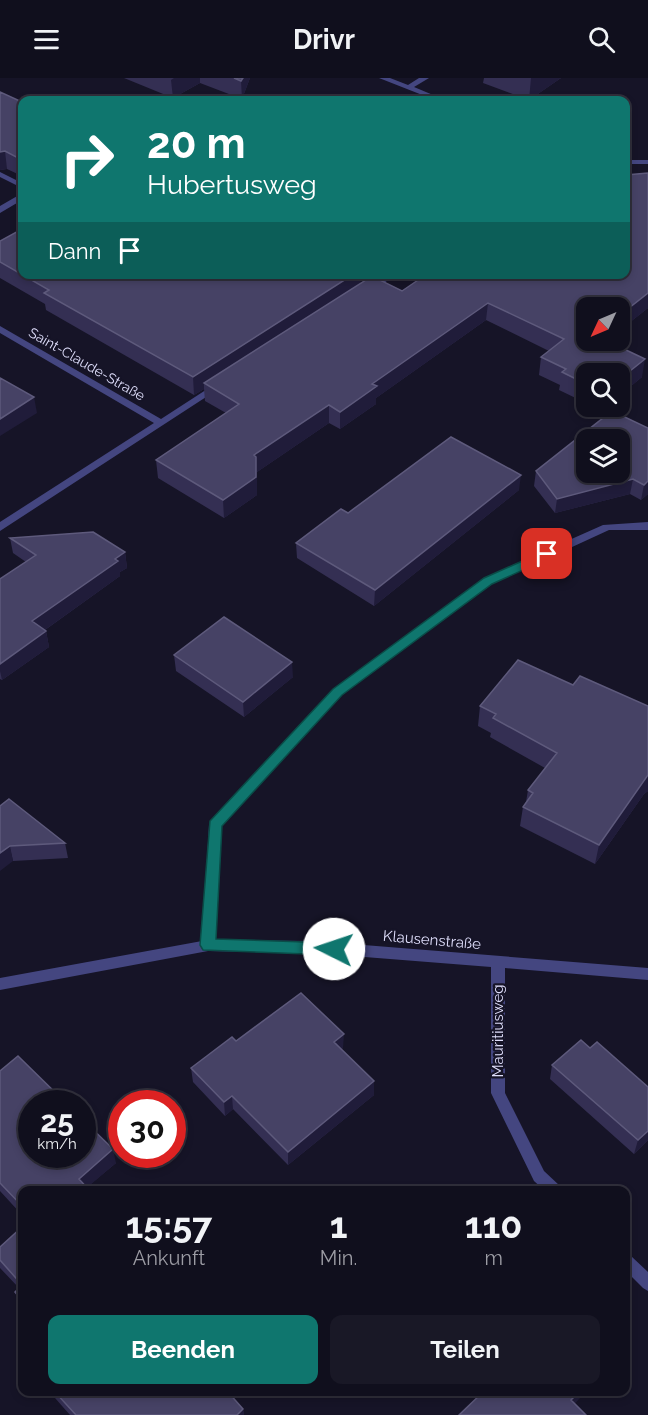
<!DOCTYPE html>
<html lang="de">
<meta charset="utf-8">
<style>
:root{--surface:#100f1d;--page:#191826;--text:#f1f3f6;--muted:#9c9ca4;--line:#302f3b;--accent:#0f766e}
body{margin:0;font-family:Raleway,sans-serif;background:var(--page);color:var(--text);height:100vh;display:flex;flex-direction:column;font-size:22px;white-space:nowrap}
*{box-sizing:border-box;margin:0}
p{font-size:20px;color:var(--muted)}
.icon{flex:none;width:33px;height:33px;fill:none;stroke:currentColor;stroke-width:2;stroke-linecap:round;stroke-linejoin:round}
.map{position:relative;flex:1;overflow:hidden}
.panel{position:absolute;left:18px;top:1108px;width:612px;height:210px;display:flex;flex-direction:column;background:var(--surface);border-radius:12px;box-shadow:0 3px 9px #0003,0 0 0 2px var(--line)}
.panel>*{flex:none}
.guide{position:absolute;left:18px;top:18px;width:612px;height:183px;border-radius:12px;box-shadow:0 3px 9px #0003,0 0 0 2px var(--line);background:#0f766e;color:#fff;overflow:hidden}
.needle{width:39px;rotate:226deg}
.fabs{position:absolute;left:576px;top:219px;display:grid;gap:12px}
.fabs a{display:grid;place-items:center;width:54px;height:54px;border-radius:12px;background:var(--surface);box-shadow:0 3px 9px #0003,0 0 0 2px var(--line);font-size:30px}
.speed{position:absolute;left:18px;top:1012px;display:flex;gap:12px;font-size:30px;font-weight:700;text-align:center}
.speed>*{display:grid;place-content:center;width:78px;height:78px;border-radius:50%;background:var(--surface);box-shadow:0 3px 9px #0003,0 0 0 2px var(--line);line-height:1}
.speed small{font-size:15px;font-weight:400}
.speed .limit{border:9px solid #d22;background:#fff;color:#111}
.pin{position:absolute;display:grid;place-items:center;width:51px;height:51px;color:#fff;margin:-26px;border-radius:12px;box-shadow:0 3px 9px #0006}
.me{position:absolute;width:66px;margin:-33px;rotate:274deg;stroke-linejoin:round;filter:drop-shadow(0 0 4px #0008)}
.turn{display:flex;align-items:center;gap:21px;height:126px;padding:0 30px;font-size:27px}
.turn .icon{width:78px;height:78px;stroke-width:2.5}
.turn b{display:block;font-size:42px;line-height:51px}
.then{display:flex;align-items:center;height:57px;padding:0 30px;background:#0003;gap:12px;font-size:22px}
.eta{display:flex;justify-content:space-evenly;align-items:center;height:102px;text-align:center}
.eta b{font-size:36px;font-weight:700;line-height:42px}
.action{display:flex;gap:12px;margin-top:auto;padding:12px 30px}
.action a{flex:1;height:69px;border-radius:12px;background:var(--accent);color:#fff;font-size:24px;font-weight:700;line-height:69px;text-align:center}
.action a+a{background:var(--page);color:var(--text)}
header{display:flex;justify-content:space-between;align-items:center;height:78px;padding:0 30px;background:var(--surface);font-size:27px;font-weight:700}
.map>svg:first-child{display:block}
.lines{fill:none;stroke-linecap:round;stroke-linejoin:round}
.minor{fill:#444680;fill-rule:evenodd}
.wall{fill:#342f53}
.shaded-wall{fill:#201c3a}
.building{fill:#464265;stroke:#5e5a7c;stroke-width:1.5;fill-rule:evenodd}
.route{fill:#0f766e;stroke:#0a4d48;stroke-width:1.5}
.labels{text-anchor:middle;stroke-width:4.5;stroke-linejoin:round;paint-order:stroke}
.far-street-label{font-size:14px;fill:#dfdefb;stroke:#161427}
.street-label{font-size:15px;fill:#dfdefb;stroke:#161427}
</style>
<header><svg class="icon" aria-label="menu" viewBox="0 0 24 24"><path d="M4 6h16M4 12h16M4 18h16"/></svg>Drivr<svg class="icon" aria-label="search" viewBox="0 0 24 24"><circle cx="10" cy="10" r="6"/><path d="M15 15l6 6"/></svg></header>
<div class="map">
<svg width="648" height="1337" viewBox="0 0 648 1337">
<rect width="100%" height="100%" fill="#161427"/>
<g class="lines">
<path class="minor" d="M379,0H390L408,7L419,0H429L414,9L445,22H435Z
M626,82H648V86H626Z
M0,94L22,105V110L0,99Z
M19,117H22V122L0,135V128Z
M386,196H397L372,213H366V209Z
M0,248L161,341L215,306L218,305L223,308L0,453V444L154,345L0,255Z
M648,444V452H609L492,506L342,617L221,749L215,862L314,863L648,890V902L505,890V1015L544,1093L560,1108L562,1113H545L534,1103L491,1015V889L314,875L208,873L0,912V900L202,863L209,747L334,611L484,500L603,447Z
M626,1176L631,1178L648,1194V1213L643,1210L626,1193Z"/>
</g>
<path class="wall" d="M124,0H250L242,21L200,5L173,20Z
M484,0H561L529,22L483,5Z
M0,14L22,24V98L7,91L0,92Z
M648,95V230L620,252V230L586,262L642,299L620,317V296H586V325L559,312L560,307L539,297L541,279L549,273L486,242L376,320V326L340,351L329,345L257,394V417L224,440L158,400L156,382L226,335L205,323L204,311L194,317L46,232L45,226L0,200V163L361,205L402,213Z
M593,328H605L600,332Z
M648,350V416L641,422L630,416L555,435L534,408L536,393Z
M519,412L374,528L297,480L296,465L348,435Z
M10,460L125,474L127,490L120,494V498L45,552L46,553L49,569L2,602L0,601V501L26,484L13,475Z
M174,577L293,599L244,639L176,593Z
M480,628L648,713L644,716L595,786L520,748L523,729L526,724L528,712L545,690L490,659L491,655L478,648Z
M0,728L65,765L68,780L13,783Z
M236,963L343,970L341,971L374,1017L288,1087L233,1031L225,1038L193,1004L191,990Z
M552,987L648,1009V1062L634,1076L550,1001Z
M0,993L116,1085L87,1109L22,1113V1137L0,1113Z
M22,1149V1230L19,1226L15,1214L19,1210L0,1190V1169Z
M53,1314H228L243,1331L244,1337H70L55,1320Z"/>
<path class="shaded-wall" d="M174,0H200V5L173,20L171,2Z
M243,0H250L242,21L241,3Z
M531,0H561L529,22Z
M5,73L7,91L0,92V74Z
M354,196H361L360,210L204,305V311L194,317L193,299Z
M648,215V230L620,252V237Z
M488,225L486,242L376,320V326L340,351V334L372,306Z
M645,281L642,299L620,317V301Z
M34,319L37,335L0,358V341Z
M329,327V345L257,394V417L224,440L223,422L254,377Z
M521,397L519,412L374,528L375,512Z
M633,401L630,416L555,435L557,421Z
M648,403V416L641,422L644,407Z
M125,474L127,490L120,494V498L35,559L32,543Z
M46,553L49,569L2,602L0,593V586Z
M292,584L293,599L244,639L243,624Z
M648,697V713L644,716L595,786L599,767Z
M10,768L13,783L0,793V775Z
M344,956L343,970L334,978V964Z
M374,1003V1017L288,1087V1074Z
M232,1018L233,1031L225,1038L224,1024Z
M648,1053V1062L634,1076L638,1062Z
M113,1071L116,1085L83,1113L79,1101Z
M579,1314H583L580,1320L568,1333L571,1322Z
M243,1331L244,1337H237Z"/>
<path class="building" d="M234,0H243L241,3Z
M0,14L22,24V82L5,73L0,74Z
M648,95V215L620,237V230H586V262H605L645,281L620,301V296H586V306L562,294L566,291L541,279L564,261L488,225L372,306L377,308L340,334L329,327L254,377L256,379V399L223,422L156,382L239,326L204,305L372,198L402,213L427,196H626V97Z
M22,151V196H354L193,299L44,215L49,212L0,184V163Z
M0,300L34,319L0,341Z
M612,333L648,350V403L644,407L633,401L557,421L536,393ZM586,362H620V394H586Z
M451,359L521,397L375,512L296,465L341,431L348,435Z
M93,454L125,474L115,481L118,483L32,543L46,553L0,586V501L36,477L10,460Z
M224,539L292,584L243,624L174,577Z
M518,582L573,607L580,598L648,628V697L599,767L523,729L533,715L528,712L557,675L493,640L496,636L480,628Z
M9,721L65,765L10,768L0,775V728Z
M301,915L344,956L334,964L374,1003L288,1074L232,1018L224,1024L191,990L232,959L236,963Z
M581,962L590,970L597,964L648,1009V1053L638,1062L552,987Z
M18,978L67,1026H32V1077H82V1041L113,1071L79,1101L90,1113H22V1128L0,1105V993Z
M22,1149V1222L15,1214L22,1207L0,1182V1169Z
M55,1314H228L243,1331L237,1337H76Z
M483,1314H579L571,1322L586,1337H459Z"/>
<path class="route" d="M547,472L552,473V479L492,506L342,617L222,748L216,861L334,865L340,867L342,871L340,876L334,877L203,872L200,867L210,743L333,611L484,500Z"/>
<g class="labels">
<g class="far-street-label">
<text transform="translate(87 286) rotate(30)" y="5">Saint-Claude-Straße</text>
</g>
<g class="street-label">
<text transform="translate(432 862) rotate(5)" y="5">Klausenstraße</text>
<text transform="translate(498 953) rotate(-90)" y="5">Mauritiusweg</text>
</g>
</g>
</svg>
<div class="fabs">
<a><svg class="needle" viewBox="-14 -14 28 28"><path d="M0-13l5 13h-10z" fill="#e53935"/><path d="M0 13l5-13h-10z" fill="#9c9ca4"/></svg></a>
<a><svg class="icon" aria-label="search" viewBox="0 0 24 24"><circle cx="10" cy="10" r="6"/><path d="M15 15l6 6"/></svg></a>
<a><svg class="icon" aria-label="layers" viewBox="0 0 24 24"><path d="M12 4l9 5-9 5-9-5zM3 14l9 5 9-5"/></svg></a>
</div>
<div class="speed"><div>25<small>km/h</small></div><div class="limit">30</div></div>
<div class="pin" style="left:547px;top:476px;background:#d93025"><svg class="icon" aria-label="arrive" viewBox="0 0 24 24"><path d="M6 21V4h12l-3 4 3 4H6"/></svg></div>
<svg class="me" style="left:334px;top:871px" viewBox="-20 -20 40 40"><circle r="19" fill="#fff"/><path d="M0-13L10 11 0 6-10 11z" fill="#0f766e"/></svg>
<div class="guide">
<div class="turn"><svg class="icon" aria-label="right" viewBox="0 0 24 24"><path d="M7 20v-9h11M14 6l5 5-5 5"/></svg><div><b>20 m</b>Hubertusweg</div></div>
<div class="then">Dann<svg class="icon" aria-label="arrive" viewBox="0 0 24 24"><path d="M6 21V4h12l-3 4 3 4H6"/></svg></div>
</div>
<section class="panel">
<div class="eta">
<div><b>15:57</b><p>Ankunft</p></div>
<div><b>1</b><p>Min.</p></div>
<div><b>110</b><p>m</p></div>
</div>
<div class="action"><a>Beenden</a><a>Teilen</a></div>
</section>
</div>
